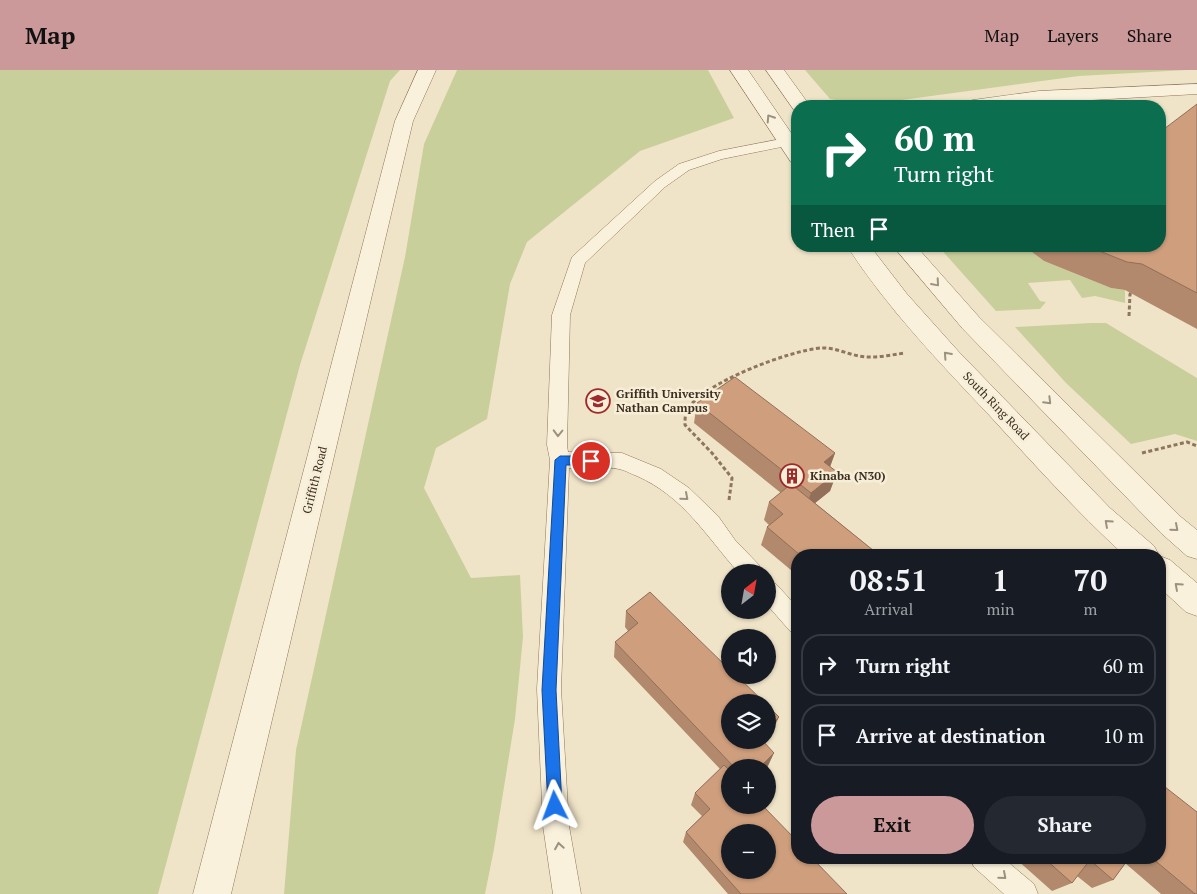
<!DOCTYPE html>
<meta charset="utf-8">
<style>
:root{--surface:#171b24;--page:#242831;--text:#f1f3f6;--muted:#9ea1a6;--line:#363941;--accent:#cc999b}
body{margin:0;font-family:"PT Serif",serif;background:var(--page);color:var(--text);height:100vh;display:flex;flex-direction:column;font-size:19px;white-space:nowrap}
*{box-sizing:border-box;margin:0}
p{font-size:16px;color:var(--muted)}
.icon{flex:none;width:28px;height:28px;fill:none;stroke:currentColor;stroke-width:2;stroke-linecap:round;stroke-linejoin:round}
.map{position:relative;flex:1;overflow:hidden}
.panel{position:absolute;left:791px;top:479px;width:375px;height:315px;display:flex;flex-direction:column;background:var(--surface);border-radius:20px;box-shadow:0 1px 4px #0004}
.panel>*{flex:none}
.guide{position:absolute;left:791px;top:30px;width:375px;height:152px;border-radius:20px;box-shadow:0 1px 4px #0004;background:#0b6e4f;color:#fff;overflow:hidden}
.needle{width:32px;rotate:31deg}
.buttons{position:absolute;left:721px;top:494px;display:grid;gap:10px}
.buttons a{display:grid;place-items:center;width:55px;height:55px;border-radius:50%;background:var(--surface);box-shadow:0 1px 4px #0004;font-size:25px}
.pin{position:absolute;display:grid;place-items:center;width:42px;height:42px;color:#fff;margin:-21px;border:2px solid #fff;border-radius:50%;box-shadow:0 1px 5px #0007}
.me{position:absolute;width:55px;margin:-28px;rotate:357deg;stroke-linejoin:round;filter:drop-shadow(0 0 4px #0008)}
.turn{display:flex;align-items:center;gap:18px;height:105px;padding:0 20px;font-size:22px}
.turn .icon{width:65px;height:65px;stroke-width:2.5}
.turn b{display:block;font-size:35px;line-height:42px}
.then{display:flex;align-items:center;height:48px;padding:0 20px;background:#0003;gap:10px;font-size:19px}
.eta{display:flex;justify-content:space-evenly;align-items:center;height:85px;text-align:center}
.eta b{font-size:30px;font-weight:700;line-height:35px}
.button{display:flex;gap:10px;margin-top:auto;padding:10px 20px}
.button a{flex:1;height:58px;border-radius:30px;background:var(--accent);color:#111;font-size:20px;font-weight:700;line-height:58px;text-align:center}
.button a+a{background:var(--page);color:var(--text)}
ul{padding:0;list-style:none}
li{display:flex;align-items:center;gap:15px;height:62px;margin:0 10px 8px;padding:0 10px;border:2px solid var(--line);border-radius:20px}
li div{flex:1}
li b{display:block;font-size:19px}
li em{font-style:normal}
header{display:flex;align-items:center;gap:30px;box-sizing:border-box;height:70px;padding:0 25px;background:var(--accent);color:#111}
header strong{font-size:24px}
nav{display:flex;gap:28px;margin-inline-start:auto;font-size:18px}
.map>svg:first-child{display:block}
.green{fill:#c9cf9b}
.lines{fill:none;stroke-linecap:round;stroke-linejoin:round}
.service-casing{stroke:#8d765c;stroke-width:1}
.minor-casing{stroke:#8d765c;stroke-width:1}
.tertiary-casing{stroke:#8d765c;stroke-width:1}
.path{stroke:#8d765c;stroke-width:3;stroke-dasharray:4 2.5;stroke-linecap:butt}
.service{fill:#faf1dc;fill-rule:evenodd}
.minor{fill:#faf1dc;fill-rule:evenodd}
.tertiary{fill:#faf1dc;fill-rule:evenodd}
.wall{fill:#b2896c}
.shaded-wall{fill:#916f58}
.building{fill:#cf9f7d;stroke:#916f58;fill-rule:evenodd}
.oneway{stroke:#9c907e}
.route{fill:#1a73e8;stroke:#114b97}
.labels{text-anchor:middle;stroke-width:5;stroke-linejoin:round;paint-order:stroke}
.poi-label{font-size:12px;font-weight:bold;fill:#3d2e20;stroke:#f7eed8;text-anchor:start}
.street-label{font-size:12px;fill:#3d2e20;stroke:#f7eed8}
</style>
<header>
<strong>Map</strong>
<nav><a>Map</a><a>Layers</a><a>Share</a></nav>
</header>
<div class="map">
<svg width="1197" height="824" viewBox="0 0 1197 824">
<rect width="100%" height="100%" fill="#f0e4c8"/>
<path class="green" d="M0,0H400L390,11L300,295L158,824H0Z
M457,0H708L734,48L640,81L527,172L510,214L487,349L436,378L424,418L471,508L520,505L523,567L515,649L494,779L485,824H284L296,680L405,187L424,74Z
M805,0H1187L1079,6L865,35L830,29Z
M938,176H1024L1044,191L1111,218L1125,220V233L1095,226L1082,228L1070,210L1028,213L1040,231L1046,232L1040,239L996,241Z
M1091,253H1106L1197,308V371L1175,364L1131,374L1066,313L1015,257Z"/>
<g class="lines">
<g class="service-casing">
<path id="service" d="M786,68L791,69L793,72L791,75L722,89L689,100L665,117L585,193L570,245L567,375L568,382L622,383L661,399L689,418L718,446L735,470L759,495L762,502H738C706,466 684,427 637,406C631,404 625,400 619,399C604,396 585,398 569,398L561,619L569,756L581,824H553L543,756L537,619L550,390L547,375L552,245L572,187L655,111L679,94L719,81Z
M768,511L776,514L798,538V564L790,561L768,536Z
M970,788H1003L1034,814L1038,824H1004L974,797Z"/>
</g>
<g class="minor-casing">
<path id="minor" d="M1197,14V24L1039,33L1012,36H964L966,32L973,30L1039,21Z"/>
</g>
<g class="tertiary-casing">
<path id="tertiary" d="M418,0H436L413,51L231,824H193L395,51Z
M730,0H748L798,73V94L791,92Z
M766,0H784L810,36H798V41L794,40Z
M847,176H870L907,224L959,282L1110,438L1154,476L1159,485H1124C1076,441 1033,393 989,345C939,292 887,238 847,176Z
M893,176H916L979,247L1181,447L1197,460V489L1187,486L1161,463L963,259Z
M1160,486L1170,490L1197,513V546L1186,542L1160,518Z"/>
</g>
<path class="path" d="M1129,246L1130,224L1133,221
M1142,383L1187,372L1197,376
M729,430L732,408L712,383L685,355C685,350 685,344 687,340C702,313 791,280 821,278C834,277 847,284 859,286C874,289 890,285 905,283"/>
<use href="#service" class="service"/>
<use href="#minor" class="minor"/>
<use href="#tertiary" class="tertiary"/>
</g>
<path class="wall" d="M1197,34V259L1125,220L1111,218L1044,191L1024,176H1160Z
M697,333L835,383L830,397L837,402L830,421L815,433L879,485H798V506L761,475L767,457L769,455L764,450L769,432L781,423L694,353Z
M650,522L730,670H763L762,671L768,696L766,698H730V735L847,824H728L683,772L686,762L702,746L691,735L695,723L720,699L614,587L615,572L628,561L625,557L626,541Z
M1015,788H1160L1197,824H1161L1125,793L1113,810L1092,818L1077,806L1072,813L1052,821Z"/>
<path class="shaded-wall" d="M835,383L828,402L824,392Z
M837,402L830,421L804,442L811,423Z
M779,647L772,661L768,666V658Z
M774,683L768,696L766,698H759Z"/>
<path class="building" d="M1034,34L1043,36H1031Z
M1197,34V223L1142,194L1127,192L1087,176H1160V62Z
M735,307L835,383L824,392L837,402L811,423L697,333Z
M791,414L879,485H800L767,457L783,444L769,432Z
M650,522L730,600V605H736L764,632H730V670H762L774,683L759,698H735L615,572L638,553L626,541Z
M768,636L779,647L768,658Z
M724,695L730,701V735H762L798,772V788H812L847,824H741L686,762L710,739L695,723ZM730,762H768V800H730Z
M1160,713L1197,742V824H1195L1152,788H1160Z
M1044,788H1129L1113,810L1090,790L1072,813Z"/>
<defs><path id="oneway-chevron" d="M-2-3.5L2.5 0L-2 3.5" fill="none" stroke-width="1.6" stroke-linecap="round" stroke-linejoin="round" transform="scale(1.25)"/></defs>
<g class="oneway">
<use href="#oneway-chevron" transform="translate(770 48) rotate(-123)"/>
<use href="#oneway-chevron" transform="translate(936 213) rotate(49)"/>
<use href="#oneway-chevron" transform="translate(947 285) rotate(-132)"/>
<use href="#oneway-chevron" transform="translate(1048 331) rotate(45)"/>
<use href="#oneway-chevron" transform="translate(558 363) rotate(91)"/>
<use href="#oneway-chevron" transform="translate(685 427) rotate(41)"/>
<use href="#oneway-chevron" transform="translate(1108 453) rotate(-138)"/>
<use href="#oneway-chevron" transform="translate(1175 458) rotate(41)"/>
<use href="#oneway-chevron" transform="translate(1178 516) rotate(-138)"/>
<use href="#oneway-chevron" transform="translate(559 776) rotate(-99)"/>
<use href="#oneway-chevron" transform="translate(1003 806) rotate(41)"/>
</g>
<path class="route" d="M560,386H591L597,391L591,395H566L556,620L562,736L560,741L555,744L550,741L548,736L542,620L555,390Z"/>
<defs>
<g id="university-ring" transform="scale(1.25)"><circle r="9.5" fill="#f7eed8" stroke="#9e2a2b" stroke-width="1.5"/><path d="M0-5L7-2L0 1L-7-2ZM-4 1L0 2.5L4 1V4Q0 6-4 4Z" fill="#9e2a2b"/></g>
<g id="building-ring" transform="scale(1.25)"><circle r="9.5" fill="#f7eed8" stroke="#9e2a2b" stroke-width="1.5"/><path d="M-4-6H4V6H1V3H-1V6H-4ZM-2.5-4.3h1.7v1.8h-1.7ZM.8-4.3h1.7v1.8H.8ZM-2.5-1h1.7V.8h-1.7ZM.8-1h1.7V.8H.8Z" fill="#9e2a2b"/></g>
</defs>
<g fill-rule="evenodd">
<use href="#university-ring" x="598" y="331"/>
<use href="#building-ring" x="792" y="406"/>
</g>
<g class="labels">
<g class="poi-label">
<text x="616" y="328">Griffith University<tspan x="616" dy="14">Nathan Campus</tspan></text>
<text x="810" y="410">Kinaba (N30)</text>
</g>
<g class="street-label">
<text transform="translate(996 336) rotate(46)" y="4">South Ring Road</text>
<text transform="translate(315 410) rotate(-76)" y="4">Griffith Road</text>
</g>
</g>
</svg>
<div class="buttons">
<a><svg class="needle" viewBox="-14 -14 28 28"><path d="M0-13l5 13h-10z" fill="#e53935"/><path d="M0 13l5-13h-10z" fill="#9ea1a6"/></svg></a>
<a><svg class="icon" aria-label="sound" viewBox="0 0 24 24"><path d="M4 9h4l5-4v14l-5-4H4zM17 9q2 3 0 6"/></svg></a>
<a><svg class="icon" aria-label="layers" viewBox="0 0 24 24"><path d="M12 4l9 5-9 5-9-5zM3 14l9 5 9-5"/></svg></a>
<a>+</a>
<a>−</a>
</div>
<div class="pin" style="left:591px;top:391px;background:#d93025"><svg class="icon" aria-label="arrive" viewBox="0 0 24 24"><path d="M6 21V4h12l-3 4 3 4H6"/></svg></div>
<svg class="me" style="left:555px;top:736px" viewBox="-20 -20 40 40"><path d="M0-17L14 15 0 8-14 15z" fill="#1a73e8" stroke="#fff" stroke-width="4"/></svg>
<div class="guide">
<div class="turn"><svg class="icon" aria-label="right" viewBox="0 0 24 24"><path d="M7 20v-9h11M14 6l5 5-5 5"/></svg><div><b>60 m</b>Turn right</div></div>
<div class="then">Then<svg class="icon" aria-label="arrive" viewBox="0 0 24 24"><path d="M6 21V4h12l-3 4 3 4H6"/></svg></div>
</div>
<section class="panel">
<div class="eta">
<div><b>08:51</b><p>Arrival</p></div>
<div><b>1</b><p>min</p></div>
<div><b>70</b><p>m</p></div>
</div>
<ul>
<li><svg class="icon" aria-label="right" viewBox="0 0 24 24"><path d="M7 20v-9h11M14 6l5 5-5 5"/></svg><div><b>Turn right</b></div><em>60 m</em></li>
<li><svg class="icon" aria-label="arrive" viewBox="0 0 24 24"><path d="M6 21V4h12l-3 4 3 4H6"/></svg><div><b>Arrive at destination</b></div><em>10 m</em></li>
</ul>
<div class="button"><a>Exit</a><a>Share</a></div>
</section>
</div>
